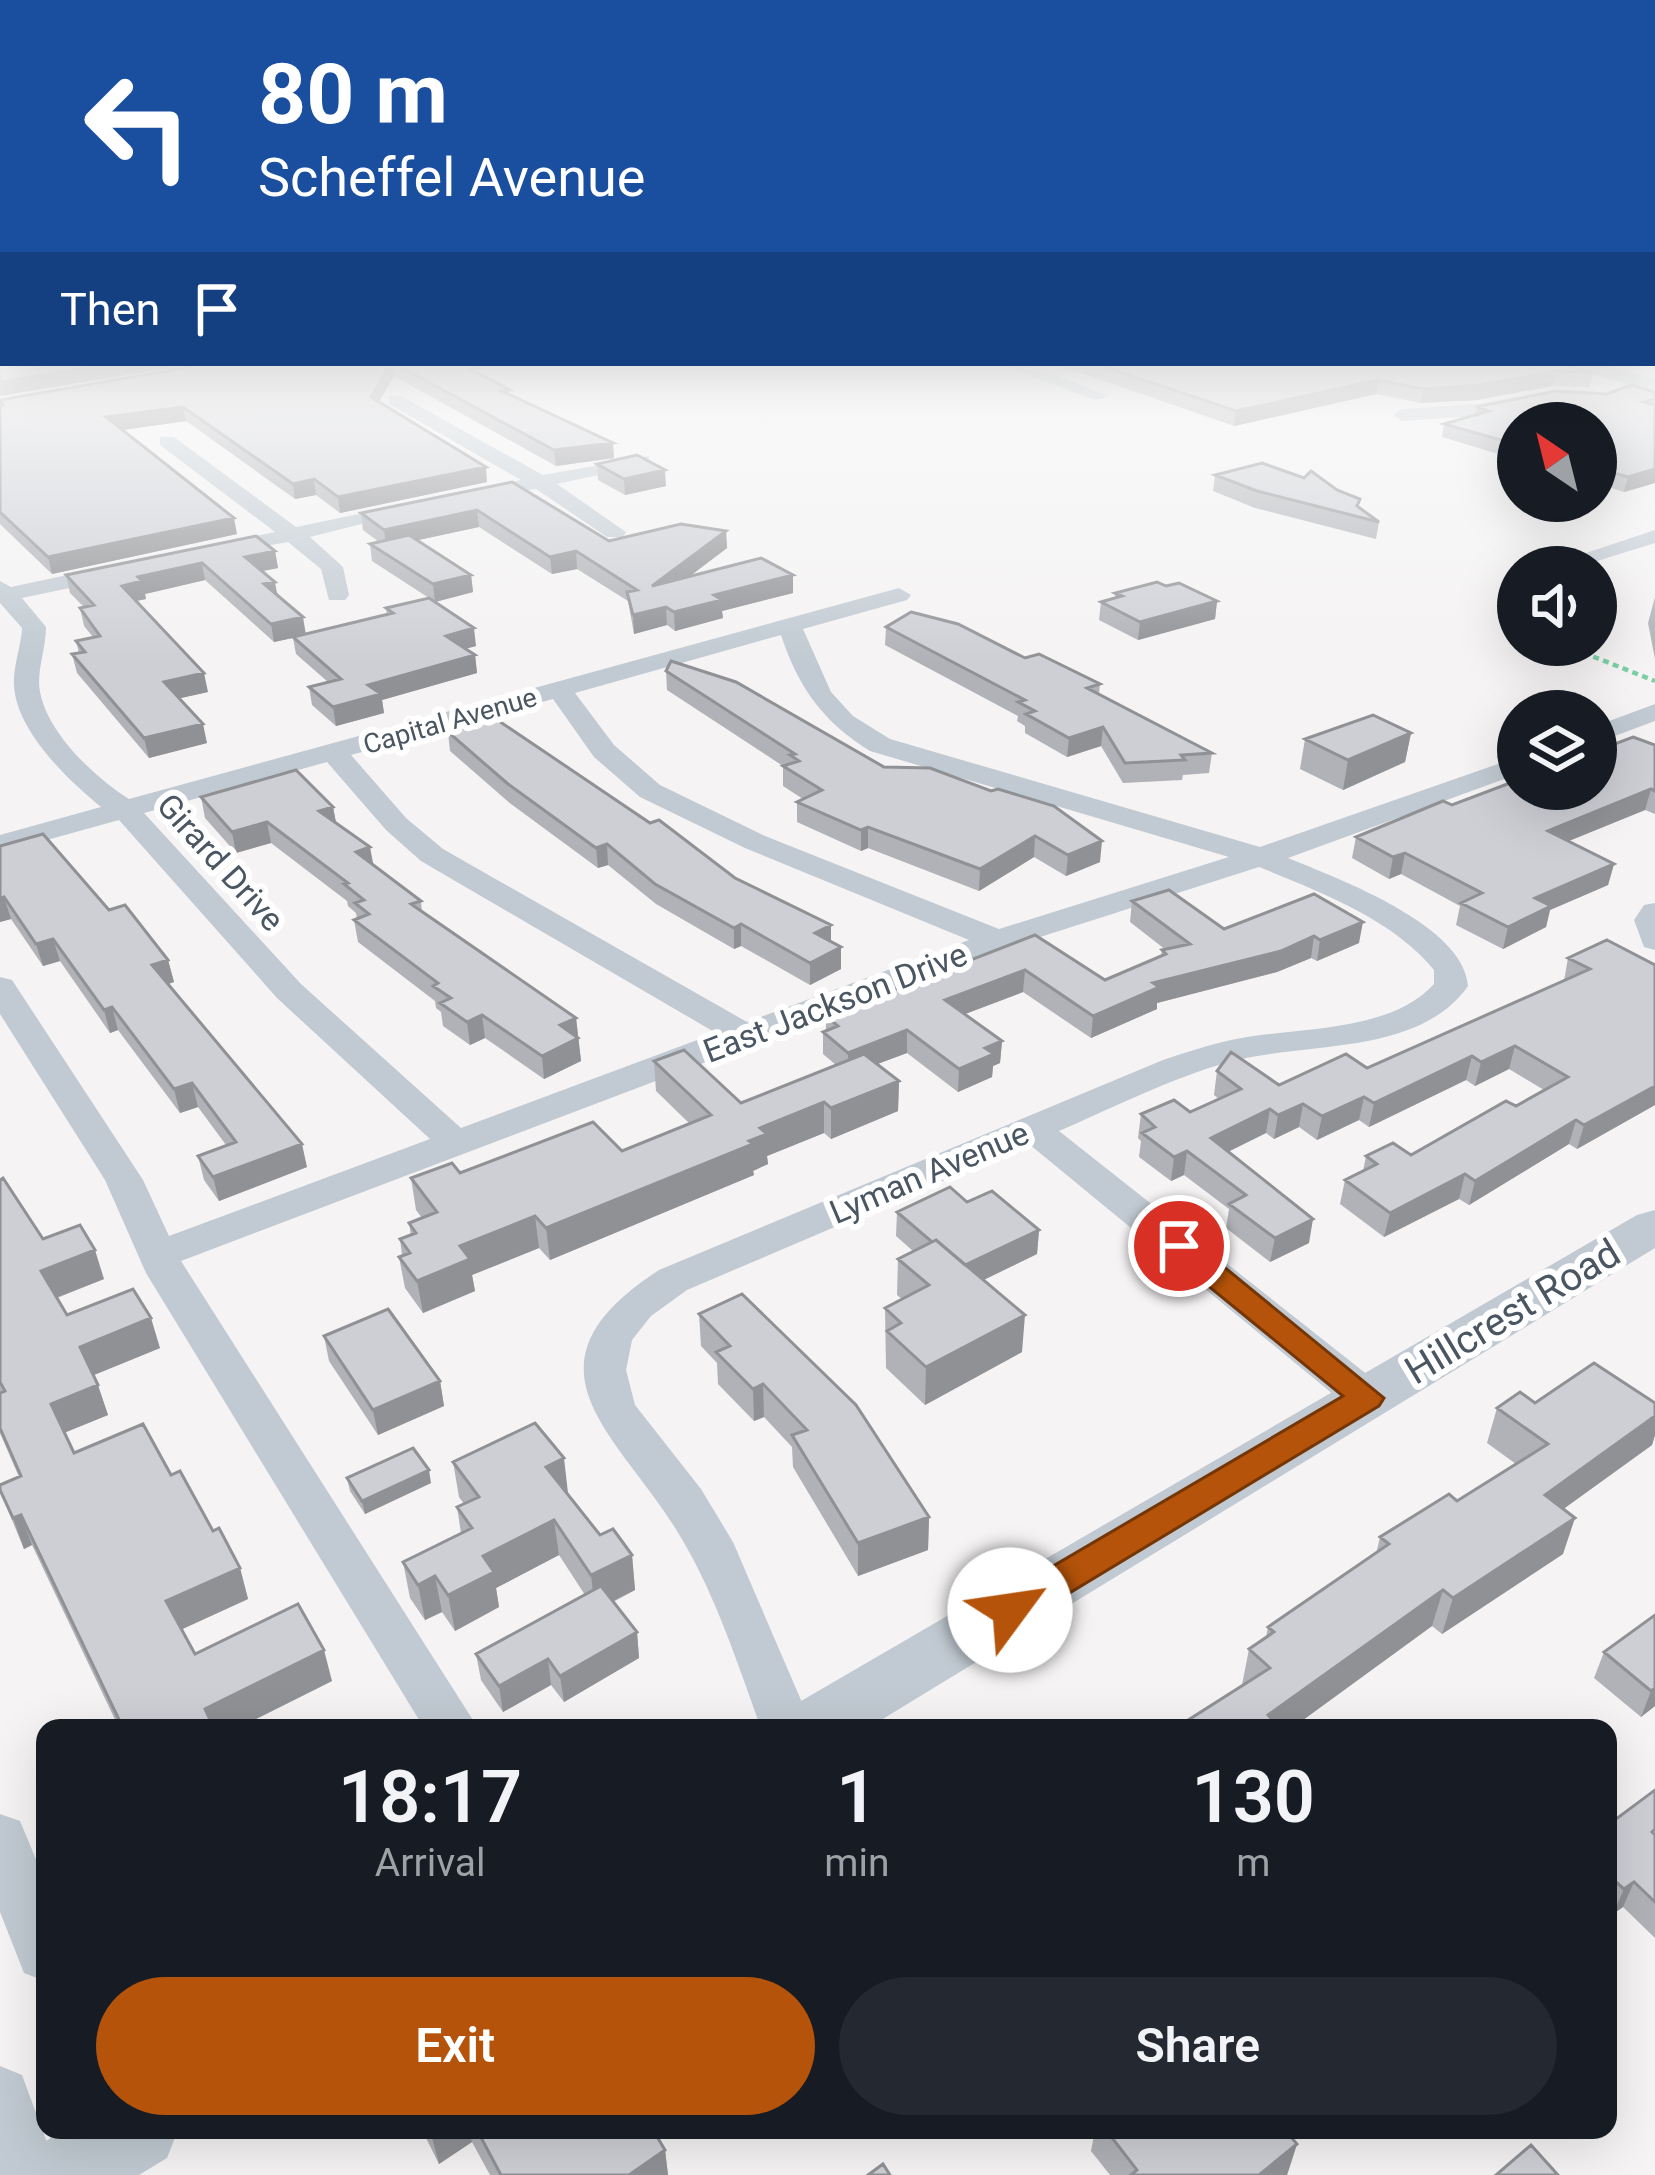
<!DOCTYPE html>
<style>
:root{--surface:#171b24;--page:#242831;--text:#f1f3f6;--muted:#9ea1a6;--accent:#b45309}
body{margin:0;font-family:Roboto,sans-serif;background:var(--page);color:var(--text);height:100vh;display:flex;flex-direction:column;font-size:45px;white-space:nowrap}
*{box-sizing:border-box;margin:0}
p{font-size:39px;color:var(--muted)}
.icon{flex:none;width:66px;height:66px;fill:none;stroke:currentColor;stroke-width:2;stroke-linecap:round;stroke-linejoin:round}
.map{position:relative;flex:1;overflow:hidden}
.panel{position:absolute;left:36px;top:1719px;width:1581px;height:420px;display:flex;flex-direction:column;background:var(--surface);border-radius:24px;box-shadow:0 12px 48px #0002}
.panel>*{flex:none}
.top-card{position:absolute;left:0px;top:0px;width:1656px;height:366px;box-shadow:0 12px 48px #0002;background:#1a4fa0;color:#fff;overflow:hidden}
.needle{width:78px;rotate:325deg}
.fabs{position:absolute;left:1497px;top:402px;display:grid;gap:24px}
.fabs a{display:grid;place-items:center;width:120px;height:120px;border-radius:50%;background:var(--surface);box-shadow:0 12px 48px #0002;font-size:60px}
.pin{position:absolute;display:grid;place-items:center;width:102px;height:102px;color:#fff;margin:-51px;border:6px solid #fff;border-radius:50%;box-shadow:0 3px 12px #0007}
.me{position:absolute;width:132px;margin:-66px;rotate:59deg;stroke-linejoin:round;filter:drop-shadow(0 0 9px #0008)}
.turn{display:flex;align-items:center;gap:42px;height:252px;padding:0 60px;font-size:54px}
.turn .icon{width:156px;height:156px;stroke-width:2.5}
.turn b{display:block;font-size:84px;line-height:102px}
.then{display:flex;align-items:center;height:114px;padding:0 60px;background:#0003;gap:24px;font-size:45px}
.eta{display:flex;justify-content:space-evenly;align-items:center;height:204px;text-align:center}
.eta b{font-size:72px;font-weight:600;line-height:84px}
.action{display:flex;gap:24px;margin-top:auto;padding:24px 60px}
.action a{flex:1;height:138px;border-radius:72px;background:var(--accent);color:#fff;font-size:48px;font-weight:600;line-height:138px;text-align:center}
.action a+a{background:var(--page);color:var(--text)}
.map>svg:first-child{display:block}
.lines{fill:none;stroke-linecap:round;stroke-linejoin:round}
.path{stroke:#7ad0a6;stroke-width:4.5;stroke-dasharray:6 4.5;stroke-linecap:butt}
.minor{fill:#c1cad2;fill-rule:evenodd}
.tertiary{fill:#c1cad2;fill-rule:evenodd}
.wall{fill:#b0b2b7}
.shaded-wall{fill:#909195}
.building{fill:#cdcfd5;stroke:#909195;stroke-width:3}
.route{fill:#b45309;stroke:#753606;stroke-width:3}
.labels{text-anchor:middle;stroke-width:12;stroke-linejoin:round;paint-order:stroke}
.far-street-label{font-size:27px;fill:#4a5661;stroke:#fff}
.street-label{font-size:33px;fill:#4a5661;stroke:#fff}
.near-street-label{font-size:39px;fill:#4a5661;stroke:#fff}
</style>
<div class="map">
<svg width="1655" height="2175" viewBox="0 0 1655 2175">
<rect width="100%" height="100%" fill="#f5f3f3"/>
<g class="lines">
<path class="path" d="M1564,645L1655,681"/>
<path class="minor" d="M996,363H1022L1110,396L1095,400Z
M389,396H401L543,475L649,456V464L557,484L626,532L623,537H607L536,489L466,500V492L521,480L389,404Z
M1521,396L1527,397V405L1478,416L1402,421L1393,415L1402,409L1478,404Z
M160,437H174L296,527L407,504L417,510L310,537L343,567L349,595L345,600H329L321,569L288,542L207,556V546L275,532L160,445Z
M1655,530V543L1578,567L1553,564Z
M114,565L122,567V577L22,598L46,627C46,646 39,664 39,683C41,728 94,777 129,799L899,588L911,595L907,600L803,629L831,692L853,716L890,739L1260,847L1518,757V774L1288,858C1339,879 1464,925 1468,986C1418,1057 1304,1041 1229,1062C1171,1078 1115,1107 1059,1131L1383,1387L1389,1398L1383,1409L1367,1414L1351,1409L1029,1144L687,1290L651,1316L632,1340L626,1370L635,1405L701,1489L733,1542L813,1728H761C738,1665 717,1599 683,1541C624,1437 506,1369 659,1270L1163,1060C1187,1052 1211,1044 1236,1039C1297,1027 1390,1033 1434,984V970C1393,919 1318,891 1259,867L1009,947L181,1261L478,1728H424L146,1273L105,1180L0,1014V977L12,980L143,1180L169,1236L430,1139L277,998L119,820L0,853V835L101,807C68,780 16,731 14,685C13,666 21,647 22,628L0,603V581L11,587ZM781,635C798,687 823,722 870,751L1229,857L999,929L765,836L660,785L614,745L575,693ZM553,699L594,757L640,797L745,848L969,940L747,1022L443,849L406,818L351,755ZM327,762L386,830L421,861L716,1033L461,1128L301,984L144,813Z
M1655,704V721L1596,743V726Z
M1655,903V950L1644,947L1634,920L1644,905Z
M0,1814L20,1821L45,1881V1981L24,1973L0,1912Z
M0,2066L22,2075L59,2175H0Z"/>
<path class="tertiary" d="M1559,363H1595L1655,379V393Z
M1655,1210V1248L868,1728H779L789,1708L1637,1215Z
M64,2130H178L167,2158L139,2175H24L36,2147Z"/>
</g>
<path class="wall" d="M212,363H466L477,368V373L510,395L614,458L556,466L394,376L379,402L487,482L340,513L316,495L295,499L186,421L122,430L237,534L52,574L0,524V400Z
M1052,363H1558L1593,373L1590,387L1552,386L1477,400L1420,403L1376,394L1234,426Z
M1655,392V483L1624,492L1596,483V423H1518V460L1442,437L1444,424L1474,415L1476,407L1607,394Z
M597,464L666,486L625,495L598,480Z
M1215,475L1337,490L1360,499L1358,506L1379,522L1376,539L1255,508L1213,491Z
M512,482L609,541L726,531L727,548L690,576L793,593L722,611L723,618L675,631L667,625L634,634L628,601L577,569L552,574L479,527L418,540L471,575L473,592L435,602L476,646L465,649L475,655L477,673L382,700L384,713L336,726L312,705L309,687L328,682L296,654L293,638L274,642L205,580L145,594L146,599L136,601L208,692L180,698L207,743L149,758L77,673L72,654L79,653L76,641L93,637L84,626L80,608L84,607L70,593L66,575L275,551L278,568L262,571L306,634L387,615L386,608L429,598L372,561L370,544L379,542L363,530L361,513Z
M1166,586L1217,601L1215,619L1138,640L1099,620L1101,602L1115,598V593Z
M1655,597V659L1648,623Z
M886,627L1025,658L1100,684L1099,694L1212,753L1209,773L1183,775L1182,780L1123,783L1101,746L1067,757L1025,733V726L1017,721L1018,716L885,645Z
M666,671L884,767L1100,862L1066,876L1034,857L979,891L868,848L861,851L797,822V802L803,799L783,786V766L667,690Z
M448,732L650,823L841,947V969L810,985L741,946L734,949L656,904L608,865L598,868L511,804L450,751Z
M1411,733L1405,762L1343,790L1300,769L1305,739Z
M1655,745V814L1645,810L1568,841L1614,864L1608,885L1550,910L1546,927L1503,949L1456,925L1460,906L1401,874L1389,879L1352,858L1356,837L1452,805Z
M201,797L333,807L336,823L373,865L421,901L422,912L576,1018L581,1061L544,1079L485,1038L470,1045L443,1026L441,1012L436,1008L435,1001L358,942L354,920L357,919L356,913L348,906L347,901L271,843L236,853L205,818Z
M0,846L109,910L168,960L174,982L168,984L307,1167L219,1201L204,1180L198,1156L226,1145L198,1107L180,1113L118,1030L110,1033L60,961L43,966L11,919L0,922Z
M1314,894L1359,943L1317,961L1311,958L1277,972L1157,1003V1009L1091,1038L1023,992L965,1014L1002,1041L1000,1063L993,1066L992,1077L958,1092L907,1053L877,1064L899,1081L898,1111L831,1139L824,1133L767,1156L768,1164L753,1171L754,1175L550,1260L539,1248L472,1275L475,1291L423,1313L405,1288L399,1257L402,1255L400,1239L411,1235L409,1223L422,1218L416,1210L411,1178L622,1151L690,1124L656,1091L654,1061L741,1103L836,1065L823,1054V1032L826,1031V1016L1035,935L1105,980L1161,956L1162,950H1166L1130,922L1132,901L1224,929Z
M1568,958L1655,965V1105L1577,1149L1569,1144L1469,1205L1459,1199L1384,1237L1340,1204L1345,1180L1363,1171L1366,1156L1411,1155L1516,1106L1544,1090L1509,1069L1475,1086L1466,1080L1369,1127L1359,1120L1317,1140L1299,1127L1274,1139L1266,1133L1228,1152L1309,1243L1270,1262L1226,1228L1229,1209L1184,1175L1171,1181L1139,1157L1141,1141L1138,1138L1141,1114L1190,1112L1219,1099L1214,1095L1217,1071L1279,1085L1367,1068L1564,981Z
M0,1180L43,1239L104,1279L57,1298L67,1315L160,1348L94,1375L108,1415L64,1433L74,1453L171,1475L240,1568L248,1599L182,1629L195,1654L332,1681L238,1728H119L32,1545L24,1549L0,1491L19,1477L0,1433Z
M967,1202L1039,1230L1037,1254L983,1280L1022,1352L925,1405L886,1368L885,1308L902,1299L897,1295L898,1259L913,1251L896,1236L897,1212Z
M699,1314L929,1517L928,1550L858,1576L793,1467L792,1447L764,1417L754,1421L718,1384L717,1363L701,1346Z
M324,1336L440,1381L444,1406L378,1435L329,1361Z
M1535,1403H1655V1435L1652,1445L1563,1509V1554L1442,1634L1432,1626L1292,1728H1181L1182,1724L1242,1685L1249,1649L1266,1637L1268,1627L1376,1554L1380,1537L1457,1501L1516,1464L1487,1443L1497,1408Z
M453,1462L567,1494L600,1535L632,1555L635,1590L613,1602L637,1632L639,1658L564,1702L551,1685L503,1712L481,1680L476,1654L585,1595L559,1555L496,1588L499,1607L455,1631L442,1612L425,1620L410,1598L403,1562L461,1533L457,1507L464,1504L459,1497Z
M347,1478L431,1483L365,1514L350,1491Z
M1655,1615V1706L1641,1717L1594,1678L1604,1652Z
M1655,1790V1938L1623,1907L1613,1914L1608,1910V1825Z
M422,2130H653L665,2150L668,2175H490L472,2142L439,2164Z
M1095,2130H1285L1297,2144L1287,2175H1110L1091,2151Z"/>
<path class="shaded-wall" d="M113,363H200L0,396V382Z
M392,363L394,376L373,411L371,397Z
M1555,371L1552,386L1477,400L1420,403L1423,389Z
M1379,380L1376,394L1234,426L1236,411Z
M183,407L186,421L109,432L106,417Z
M613,443L614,458L556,466L554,450Z
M486,467L487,482L340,513L338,497Z
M1655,469V483L1624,492L1628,477Z
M665,470L666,486L625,495L624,479Z
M314,479L316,495L295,499L293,484Z
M477,510L479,527L386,547L384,530Z
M234,518L237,534L52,574L48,557Z
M726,531L727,548L653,604L652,586Z
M275,551L278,568L248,574L245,557Z
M576,551L577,569L552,574L550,557Z
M202,563L205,580L145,594L146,599L126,603L122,586L138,577Z
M471,575L473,592L435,602L433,584Z
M793,575V593L722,611L723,618L675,631L674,612L714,595Z
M275,582L278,599L264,584Z
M1217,601L1215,619L1138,640L1140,622Z
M666,607L667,625L634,634L633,615Z
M303,617L306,635L274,642L271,624Z
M474,628L476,646L448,653L446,636Z
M475,655L477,673L382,700L384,713L336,726L333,707L368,685Z
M204,673L208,692L168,701L164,682Z
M203,724L207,743L149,758L144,738Z
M1103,727L1101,746L1067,757L1069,738Z
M1411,733L1405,762L1343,790L1348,760Z
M1651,789L1645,810L1542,852L1548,831Z
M333,807L337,828L319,811Z
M267,822L271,843L236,853L232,832Z
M868,827V848L861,851V830Z
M1035,836L1034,857L979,891L980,869Z
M1102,841L1100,862L1066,876L1068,855Z
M607,844L608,865L598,868L596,848Z
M370,847L374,868L356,852Z
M1405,853L1401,874L1389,879L1393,857Z
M1614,864L1608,885L1550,910L1546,927L1503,949L1508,927L1535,898Z
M4,897L11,919L0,922V899Z
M1363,922L1359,943L1317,961L1320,940Z
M741,924V946L734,949V928Z
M831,925V946L815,933Z
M1314,936L1311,958L1277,972L1157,1003V1009L1091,1038L1093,1016L1153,983Z
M53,939L60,961L43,966L36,944Z
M841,947V969L810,985V963Z
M168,960L174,982L157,988L152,965Z
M1025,970L1023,992L944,1022L945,1000Z
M112,1007L118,1030L110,1033L104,1010Z
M482,1015L485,1038L470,1045L467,1022Z
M576,1018L581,1061L544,1079L542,1056L560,1025Z
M907,1030V1053L848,1075V1053Z
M1002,1041L1000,1063L993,1066L992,1077L958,1092L959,1069L985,1048Z
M1515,1046L1509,1069L1475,1086L1481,1062Z
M1472,1056L1466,1080L1369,1127L1374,1103Z
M899,1081L898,1111L831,1139V1108Z
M192,1083L198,1107L180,1113L174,1089Z
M1655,1086V1105L1577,1149L1584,1125Z
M1364,1097L1359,1120L1317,1140L1322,1116Z
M824,1102V1133L767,1156L768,1164L753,1171L754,1175L550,1260L546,1228L749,1141L760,1128Z
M1303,1104L1299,1127L1274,1139L1278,1115Z
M1270,1109L1266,1133L1207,1162L1211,1138Z
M1576,1120L1569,1144L1469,1205L1475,1181Z
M302,1144L307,1167L219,1201L213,1177Z
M1187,1151L1184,1175L1171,1181L1174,1157Z
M1465,1174L1459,1199L1384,1237L1390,1213Z
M535,1216L539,1248L472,1275L475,1291L423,1313L417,1281L460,1246Z
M1313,1219L1309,1243L1270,1262L1275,1238Z
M1039,1230L1037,1254L959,1292L960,1267Z
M95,1250L104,1279L50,1300L41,1271Z
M1025,1315L1022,1352L925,1405L926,1367Z
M151,1318L160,1348L89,1377L80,1347Z
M440,1381L444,1406L378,1435L373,1410Z
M763,1384L764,1417L754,1421L753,1389Z
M98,1385L108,1415L61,1434L51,1404Z
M1655,1416V1435L1652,1445L1533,1531L1545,1495Z
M564,1458L568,1493L546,1467Z
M429,1470L431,1483L365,1514L362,1501Z
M21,1515L32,1545L24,1549L13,1518Z
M929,1517L928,1550L858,1576V1543Z
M1575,1518L1563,1554L1442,1634L1453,1598Z
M554,1520L559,1555L496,1588L499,1607L455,1631L448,1595L483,1556Z
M632,1555L635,1590L595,1610L591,1575Z
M240,1568L248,1599L176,1632L166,1601Z
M435,1576L442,1612L425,1620L418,1585Z
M1443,1590L1432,1626L1292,1728H1265L1268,1715Z
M637,1632L639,1658L564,1702L560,1676Z
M324,1650L332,1681L238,1728H211L205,1709Z
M548,1659L551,1685L503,1712L499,1686Z
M1655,1688V1706L1641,1717L1651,1691Z
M1634,1882L1623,1907L1613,1914L1624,1889Z
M430,2130H469L472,2142L439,2164Z
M1297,2144L1287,2175H1259Z
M665,2150L668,2175H629Z"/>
<path class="building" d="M0,359H3V363H113L0,382Z
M212,363H391L371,397L486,467L338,497L314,479L293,484L183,407L106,417L234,518L48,557L0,512V406L3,405L0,400Z
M393,363H466L477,368L470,369L510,390L502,391L613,443L554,450Z
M1093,363H1558L1593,373L1555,371L1480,385L1423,389L1379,380L1236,411Z
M1631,385L1655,392V399L1644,402L1655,405V469L1628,477L1596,468V423H1518V445L1444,424L1489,411L1476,407L1556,391L1607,394Z
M637,455L665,470L624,479L597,464Z
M1262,463L1304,478L1311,471L1337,490L1360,499L1357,506L1379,522L1257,491L1215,475Z
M512,482L609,541L681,524L726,531L652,586L761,558L793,575L714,595L722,600L674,612L666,607L633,615L627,592L637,590L576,551L550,557L477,510L384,530L361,513Z
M409,535L471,575L433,584L370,544Z
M256,536L275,551L245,557L275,582L264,584L303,617L271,624L202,563L138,577L142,581L122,586L204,673L164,682L203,724L144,738L72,654L85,652L76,641L100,636L80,608L94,605L66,575Z
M1157,582L1166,586L1179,583L1217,601L1140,622L1101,602L1122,596L1115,593Z
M429,598L474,628L446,636L475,655L368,685L381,694L333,707L309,687L341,679L293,637L393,613L386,608Z
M911,612L958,624L1025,658L1039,654L1100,684L1087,688L1212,753L1181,755L1185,760L1125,763L1103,727L1069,738L1026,714L1035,711L1018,702L1025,700L886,627Z
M671,661L736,682L884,767L930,768L991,791L998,789L1054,806L1102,841L1068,855L1035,836L980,869L868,827L861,830L797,802L822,790L783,766L799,761L790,755L795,754L666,671Z
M1373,715L1411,733L1348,760L1305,739Z
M496,719L650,823L659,820L735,878L831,925L815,933L841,947L810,963L741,924L734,928L655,884L607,844L596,848L508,784L448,732Z
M1633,737L1655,745V791L1651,789L1548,831L1614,864L1535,898L1551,906L1508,927L1461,903L1482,893L1405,853L1393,857L1356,837L1443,801L1452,805L1518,780V789H1596V751Z
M296,770L333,807L319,811L370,847L356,852L421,901L411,904L576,1018L560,1025L578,1038L542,1056L482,1015L467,1022L440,1003L451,998L433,986L438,983L354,920L369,914L355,903L364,900L344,884L348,883L267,822L232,832L201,797Z
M43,834L109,910L125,905L168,960L152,965L302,1144L213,1177L198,1156L236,1142L192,1083L174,1089L112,1007L104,1010L53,939L36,944L4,897L0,899V846Z
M1169,890L1224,929L1314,894L1363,922L1320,940L1314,936L1281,951L1153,983L1159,987L1093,1016L1025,970L945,1000L1002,1041L985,1048L994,1054L959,1069L907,1030L848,1053L823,1032L838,1026L826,1016L1035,935L1105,980L1166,954L1162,950L1190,944L1132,901Z
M1607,940L1655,965V1086L1584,1125L1576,1120L1475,1181L1465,1174L1390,1213L1345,1180L1377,1164L1366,1156L1393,1143L1411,1155L1506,1101L1516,1106L1568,1077L1515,1046L1481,1062L1472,1056L1374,1103L1364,1097L1322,1116L1303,1104L1278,1115L1270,1109L1211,1138L1313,1219L1275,1238L1229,1204L1246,1195L1187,1151L1174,1157L1142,1133L1155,1127L1141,1114L1174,1100L1190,1112L1241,1089L1217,1071L1231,1052L1279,1085L1346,1054L1367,1068L1590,969L1568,958Z
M684,1050L741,1103L864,1054L899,1081L831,1108L824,1102L760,1128L767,1134L749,1141L753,1144L546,1228L535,1216L460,1246L470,1259L417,1281L399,1257L410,1253L400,1239L416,1233L409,1223L437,1212L411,1178L452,1163L460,1173L593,1122L622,1151L711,1115L654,1061Z
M3,1178L43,1239L80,1225L95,1250L41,1271L67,1315L133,1289L151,1318L80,1347L98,1385L51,1404L74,1453L143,1424L171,1475L180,1471L213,1531L219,1528L240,1568L166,1601L195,1654L298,1604L324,1650L205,1709L214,1728H123L21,1515L13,1518L0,1490V1485L21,1476L0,1428V1393L5,1391L0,1382V1180Z
M950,1187L967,1202L992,1191L1039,1230L965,1265L936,1240L932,1242L897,1212Z
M936,1240L1025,1315L926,1367L887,1331L901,1323L885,1308L929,1285L898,1259Z
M742,1294L856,1405L929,1517L858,1543L792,1435L807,1430L763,1384L753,1389L716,1352L730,1346L699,1314Z
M388,1309L440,1381L373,1410L324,1336Z
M1594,1363L1655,1403V1416L1545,1495L1575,1518L1453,1598L1443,1590L1268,1715L1280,1728H1185L1182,1724L1270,1668L1249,1649L1274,1632L1268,1627L1389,1544L1380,1537L1449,1494L1457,1501L1548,1444L1497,1408L1520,1392L1535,1403Z
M535,1423L564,1458L546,1467L600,1535L613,1529L632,1555L591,1575L554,1520L483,1556L494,1572L448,1595L435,1576L418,1585L403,1562L472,1528L457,1507L479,1497L453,1462Z
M413,1448L429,1470L362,1501L347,1478Z
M601,1586L637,1632L560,1676L548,1659L499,1686L476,1654Z
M1655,1615V1688L1651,1691L1604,1652Z
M1655,1790V1829L1652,1832L1655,1835V1902L1634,1882L1624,1889L1608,1875V1825Z
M477,2130H653L665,2150L629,2175H501Z
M1106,2130H1285L1297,2144L1259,2175H1131L1137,2170Z
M1531,2145L1558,2175H1496Z
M883,2164L890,2175H868Z"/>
<linearGradient id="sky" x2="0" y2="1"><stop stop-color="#85c3ea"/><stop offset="0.54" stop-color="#fafafa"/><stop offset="1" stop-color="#fafafa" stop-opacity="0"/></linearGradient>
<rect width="1655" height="663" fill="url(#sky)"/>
<path class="route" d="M1179,1236L1190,1239L1384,1398L1379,1406L1023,1621L1010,1625L997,1621L991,1610L997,1599L1343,1396L1168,1253L1164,1246Z"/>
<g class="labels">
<g class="far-street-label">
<text transform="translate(450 721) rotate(-16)" y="9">Capital Avenue</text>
</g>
<g class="street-label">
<text transform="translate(221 862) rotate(48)" y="12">Girard Drive</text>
<text transform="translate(835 1002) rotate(-21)" y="12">East Jackson Drive</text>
<text transform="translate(929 1172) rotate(-23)" y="12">Lyman Avenue</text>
</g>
<g class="near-street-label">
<text transform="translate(1512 1311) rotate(-31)" y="14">Hillcrest Road</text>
</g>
</g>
</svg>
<div class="fabs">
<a><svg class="needle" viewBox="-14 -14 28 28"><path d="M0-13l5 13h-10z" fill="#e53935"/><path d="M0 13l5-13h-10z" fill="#9ea1a6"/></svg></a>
<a><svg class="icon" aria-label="sound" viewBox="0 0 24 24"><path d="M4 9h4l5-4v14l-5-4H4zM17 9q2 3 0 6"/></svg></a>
<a><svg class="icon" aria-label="layers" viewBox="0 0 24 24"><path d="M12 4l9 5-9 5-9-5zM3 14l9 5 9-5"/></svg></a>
</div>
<div class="pin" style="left:1179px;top:1246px;background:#d93025"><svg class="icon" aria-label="arrive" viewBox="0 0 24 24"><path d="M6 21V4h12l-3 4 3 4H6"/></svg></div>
<svg class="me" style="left:1010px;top:1610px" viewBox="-20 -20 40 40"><circle r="19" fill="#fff"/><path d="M0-13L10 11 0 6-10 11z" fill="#b45309"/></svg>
<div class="top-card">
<div class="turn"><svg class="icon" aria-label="left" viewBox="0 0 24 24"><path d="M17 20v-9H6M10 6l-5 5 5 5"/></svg><div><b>80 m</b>Scheffel Avenue</div></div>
<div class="then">Then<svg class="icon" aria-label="arrive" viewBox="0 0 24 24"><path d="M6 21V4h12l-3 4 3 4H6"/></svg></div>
</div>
<section class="panel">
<div class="eta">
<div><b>18:17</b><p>Arrival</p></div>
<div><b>1</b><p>min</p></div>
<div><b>130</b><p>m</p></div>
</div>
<div class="action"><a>Exit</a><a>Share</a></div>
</section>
</div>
